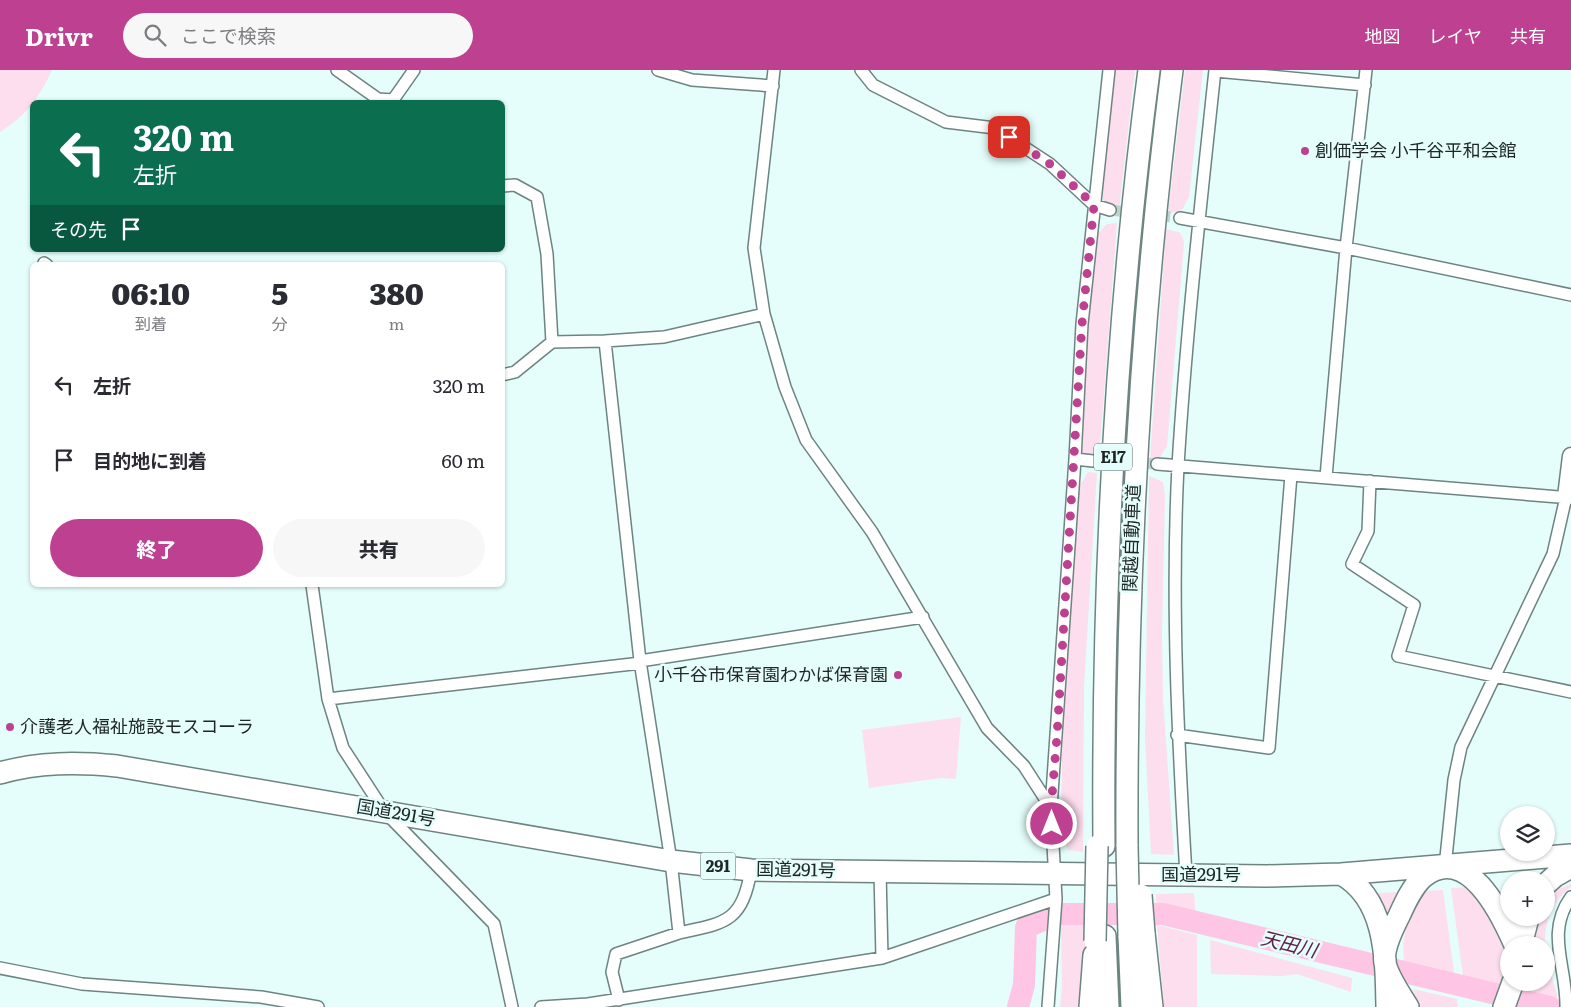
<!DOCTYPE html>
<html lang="ja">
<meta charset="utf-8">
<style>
:root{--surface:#fff;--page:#f7f7f7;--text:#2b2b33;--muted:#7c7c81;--accent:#bd4190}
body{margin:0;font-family:Literata,"Noto Sans JP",serif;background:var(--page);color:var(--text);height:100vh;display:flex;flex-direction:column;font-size:19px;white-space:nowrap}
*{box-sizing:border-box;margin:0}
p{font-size:16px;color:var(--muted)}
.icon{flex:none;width:28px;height:28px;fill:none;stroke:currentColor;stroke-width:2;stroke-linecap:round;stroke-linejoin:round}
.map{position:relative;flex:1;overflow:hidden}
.panel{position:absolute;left:30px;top:192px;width:475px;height:325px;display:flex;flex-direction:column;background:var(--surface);border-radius:8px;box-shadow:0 1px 4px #0004}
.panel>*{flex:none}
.hud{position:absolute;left:30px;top:30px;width:475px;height:152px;border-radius:8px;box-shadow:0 1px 4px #0004;background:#0b6e4f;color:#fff;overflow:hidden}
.tools{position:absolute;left:1500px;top:736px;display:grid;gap:10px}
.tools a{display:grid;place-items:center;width:55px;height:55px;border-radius:50%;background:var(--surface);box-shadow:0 1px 4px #0004;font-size:25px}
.pin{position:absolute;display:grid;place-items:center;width:42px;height:42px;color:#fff;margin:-21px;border-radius:10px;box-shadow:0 2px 8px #0006}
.me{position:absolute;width:55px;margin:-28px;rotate:0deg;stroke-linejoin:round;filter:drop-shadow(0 0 4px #0008)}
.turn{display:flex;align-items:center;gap:18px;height:105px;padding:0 20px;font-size:22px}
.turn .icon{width:65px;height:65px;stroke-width:2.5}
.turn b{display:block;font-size:35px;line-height:42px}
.then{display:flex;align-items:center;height:48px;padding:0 20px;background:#0003;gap:10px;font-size:19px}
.eta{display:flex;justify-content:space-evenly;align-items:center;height:85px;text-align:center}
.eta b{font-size:30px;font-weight:800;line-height:35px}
.cta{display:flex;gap:10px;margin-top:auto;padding:10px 20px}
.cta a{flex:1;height:58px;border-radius:30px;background:var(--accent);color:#fff;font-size:20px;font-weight:800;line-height:58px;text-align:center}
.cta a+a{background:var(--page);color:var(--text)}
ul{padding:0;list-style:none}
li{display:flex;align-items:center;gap:15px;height:75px;padding:0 20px}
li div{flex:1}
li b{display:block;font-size:19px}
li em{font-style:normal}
header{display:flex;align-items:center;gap:30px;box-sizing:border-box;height:70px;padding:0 25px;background:var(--accent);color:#fff}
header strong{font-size:24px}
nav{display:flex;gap:28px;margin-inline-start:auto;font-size:18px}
.search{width:350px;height:45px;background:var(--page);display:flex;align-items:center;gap:12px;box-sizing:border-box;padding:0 18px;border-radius:28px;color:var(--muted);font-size:19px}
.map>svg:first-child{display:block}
.green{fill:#fcdeee}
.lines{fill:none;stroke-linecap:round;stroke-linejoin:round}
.river{stroke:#fec6e4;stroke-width:22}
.street-tunnel{stroke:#bdd3d0;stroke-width:11;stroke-dasharray:11 5.5;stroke-linecap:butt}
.street-casing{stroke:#6d8481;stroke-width:14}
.secondary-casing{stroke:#6d8481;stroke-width:19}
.highway-casing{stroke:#6d8481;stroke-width:24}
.street{stroke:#fff;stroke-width:11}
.secondary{stroke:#fff;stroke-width:16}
.highway{stroke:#fff;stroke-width:21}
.highway-bridge-casing{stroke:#6d8481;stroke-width:24;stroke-linecap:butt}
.highway-bridge{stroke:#fff;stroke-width:21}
.route{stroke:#bd4190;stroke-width:9;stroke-dasharray:0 16.2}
.poi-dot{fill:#bd4190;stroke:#e5fefb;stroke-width:2}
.labels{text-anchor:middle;stroke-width:5;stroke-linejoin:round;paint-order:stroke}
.shield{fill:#e5fefb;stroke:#5a6866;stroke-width:1}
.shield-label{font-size:16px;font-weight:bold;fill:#1e2726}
.poi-label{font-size:18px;fill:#1e2726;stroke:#e5fefb;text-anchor:start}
.street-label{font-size:18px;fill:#1e2726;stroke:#e5fefb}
.water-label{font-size:19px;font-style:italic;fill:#62224a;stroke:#e5fefb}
</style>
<header>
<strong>Drivr</strong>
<div class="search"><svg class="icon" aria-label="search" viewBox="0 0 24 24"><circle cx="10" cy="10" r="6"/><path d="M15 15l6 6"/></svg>ここで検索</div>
<nav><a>地図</a><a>レイヤ</a><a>共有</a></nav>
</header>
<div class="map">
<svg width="1571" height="937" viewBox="0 0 1571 937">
<rect width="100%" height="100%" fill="#e5fefb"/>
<path class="green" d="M0,0H52C39,28 27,45 0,62Z
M1114,0H1135L1119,140L1105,136C1095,111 1110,31 1114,0Z
M1185,0H1203L1189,127L1182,140L1168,144Z
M1117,153L1099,389L1088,387L1081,381L1093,189L1097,164L1107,154Z
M1166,159L1179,162L1183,168L1184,174L1167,376L1159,389H1150Z
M1088,402L1097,403L1084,617L1083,782L1068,780L1061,765L1063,626L1077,427L1080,415Z
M1149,406L1163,412L1165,425L1162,563L1163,628L1174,785L1151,784L1145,667Z
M961,647L956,709L941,708L869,718L862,660Z
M1553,814L1562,818L1571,814V817C1551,832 1545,852 1545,875H1530L1534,848H1546V823Z
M1469,817C1495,853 1515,875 1500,922L1464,913L1451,818Z
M1443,820L1455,910L1405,898C1400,866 1407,849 1421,821Z
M1402,822L1386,851L1372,823Z
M1194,823L1196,849L1156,840V824Z
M1072,851L1085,852V901L1080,937H1060L1062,915L1061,855Z
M1157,855L1197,865V937H1164Z
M1210,870L1352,908L1351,922L1297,904L1283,906L1211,904Z
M1546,888L1557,924V936L1534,931L1532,913L1546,912Z
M1413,919L1457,929L1458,937H1419Z"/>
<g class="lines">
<path class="river" d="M1018,937L1024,915L1026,857L1059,844H1163L1550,937"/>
<path class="street-tunnel" d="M1110,140L1180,148
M1093,391L1157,394"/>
<g class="street-casing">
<path id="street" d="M337,0L378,29L393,30
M658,0L692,10L773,16
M774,0L754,178L764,244L785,317L806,370L872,462L987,658L1024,696L1051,738
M861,0L873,15L946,52L995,58L1050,94L1094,135L1110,140
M1215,1L1365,15
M393,30L414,0
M502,116L515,115L537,127L547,184L552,272
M1180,148L1346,178L1571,225
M44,193L47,195
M605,271L640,591L671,791L679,863L616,884L612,902L619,930
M502,305L515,302L552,272L605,271L664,267L764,244
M1093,391L1075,389L1082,254L1109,0
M1157,394L1571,428
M1326,407L1346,178L1366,0
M1370,411L1368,461L1352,494L1414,535L1398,586L1571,622
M312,515L328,629L343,678L384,741L494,854L512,937
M640,591L923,547
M328,629L641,593
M1177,665L1269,678L1291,405
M1445,797L1454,710L1461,677L1553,484L1566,427
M880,802L882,888
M1186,805C1178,669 1171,532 1178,396C1186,264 1201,132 1215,0
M679,863C726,853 742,852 751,800
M0,898L82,914L261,927L318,937
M541,937L588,934L882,888L1056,829
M1048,937L1056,829L1051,738L1075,389
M1566,937C1567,897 1545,863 1571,827"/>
</g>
<g class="secondary-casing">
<path id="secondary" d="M1566,427L1571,386"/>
</g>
<g class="highway-casing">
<path id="highway" d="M0,703C39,692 77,692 117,696L671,791L751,800L1267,806L1341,804L1571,785
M1104,776C1102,517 1115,257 1149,0
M1127,776C1126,516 1139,258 1172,0
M1341,804C1387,829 1386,891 1387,937
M1546,814L1555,806L1571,797
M1144,863L1152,937
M1105,866L1108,937
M1129,866L1132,937
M1521,875L1528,848
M1090,937L1094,885
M1408,937C1400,924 1388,907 1385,893C1382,879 1393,858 1399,846C1405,833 1412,817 1423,807C1467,772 1501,843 1515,875
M1504,937L1513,912"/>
</g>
<use href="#street" class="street"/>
<use href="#secondary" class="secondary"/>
<use href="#highway" class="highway"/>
<g class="highway-bridge-casing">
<path id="highway-bridge" d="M1127,776L1129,866
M1141,825L1144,863
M1095,871L1097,776"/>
</g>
<use href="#highway-bridge" class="highway-bridge"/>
</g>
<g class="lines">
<path class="route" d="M1009,67L1050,94L1094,135L1082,254L1057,666L1051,738L1052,754"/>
</g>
<g class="poi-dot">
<circle cx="1305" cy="81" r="5"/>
<circle cx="898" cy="605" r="5"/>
<circle cx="10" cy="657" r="5"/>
</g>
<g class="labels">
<g class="shield">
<rect x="1094" y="373.5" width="38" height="27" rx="4"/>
<rect x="700.5" y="782.5" width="35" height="27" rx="4"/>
</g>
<g class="shield-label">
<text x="1113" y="393">E17</text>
<text x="718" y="802">291</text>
</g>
<g class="poi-label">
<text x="1315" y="87">創価学会 小千谷平和会館</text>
<text x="888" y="611" text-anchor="end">小千谷市保育園わかば保育園</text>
<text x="20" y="663">介護老人福祉施設モスコーラ</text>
</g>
<g class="street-label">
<text transform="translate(1132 468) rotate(-88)" y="6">関越自動車道</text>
<text transform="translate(396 743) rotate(10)" y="6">国道291号</text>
<text transform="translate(796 800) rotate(1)" y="6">国道291号</text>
<text x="1201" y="811">国道291号</text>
</g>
<g class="water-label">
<text transform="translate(1289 874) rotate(14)" y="7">天田川</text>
</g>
</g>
</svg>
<div class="tools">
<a><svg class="icon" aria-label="layers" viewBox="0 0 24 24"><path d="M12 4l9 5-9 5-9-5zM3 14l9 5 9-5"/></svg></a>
<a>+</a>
<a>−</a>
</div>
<div class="pin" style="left:1009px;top:67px;background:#d93025"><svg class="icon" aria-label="arrive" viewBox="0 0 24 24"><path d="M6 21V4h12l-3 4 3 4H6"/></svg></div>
<svg class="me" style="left:1052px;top:754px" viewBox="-20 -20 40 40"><circle r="17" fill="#bd4190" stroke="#fff" stroke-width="3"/><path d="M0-11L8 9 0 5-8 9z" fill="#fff"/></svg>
<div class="hud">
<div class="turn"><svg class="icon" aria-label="left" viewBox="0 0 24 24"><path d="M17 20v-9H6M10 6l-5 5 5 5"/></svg><div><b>320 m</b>左折</div></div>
<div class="then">その先<svg class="icon" aria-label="arrive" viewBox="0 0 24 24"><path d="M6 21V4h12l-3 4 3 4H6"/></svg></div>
</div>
<section class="panel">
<div class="eta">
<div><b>06:10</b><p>到着</p></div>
<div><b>5</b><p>分</p></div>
<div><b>380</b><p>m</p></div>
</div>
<ul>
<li><svg class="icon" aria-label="left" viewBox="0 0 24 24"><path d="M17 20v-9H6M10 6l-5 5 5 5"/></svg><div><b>左折</b></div><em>320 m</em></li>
<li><svg class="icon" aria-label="arrive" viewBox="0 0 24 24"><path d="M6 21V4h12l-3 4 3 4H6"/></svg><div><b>目的地に到着</b></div><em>60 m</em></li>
</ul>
<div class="cta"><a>終了</a><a>共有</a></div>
</section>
</div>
